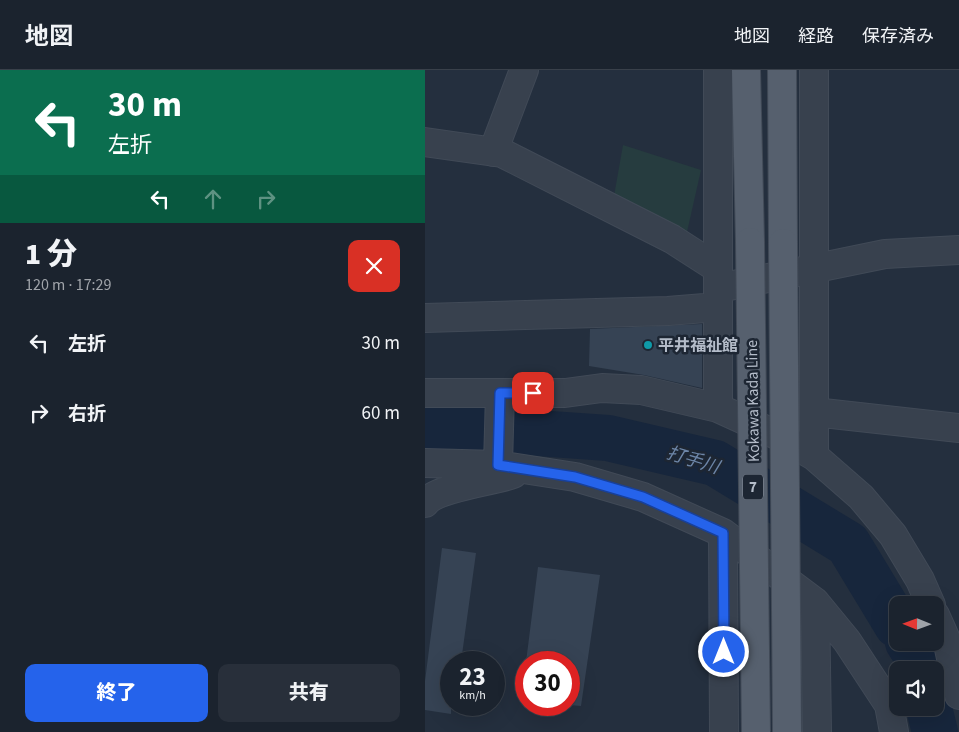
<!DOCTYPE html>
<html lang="ja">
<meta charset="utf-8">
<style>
:root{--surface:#1b232e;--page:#282f3a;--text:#f1f3f6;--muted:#a0a4aa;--line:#39404a;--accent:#2563eb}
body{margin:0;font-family:"Source Sans 3","Noto Sans JP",sans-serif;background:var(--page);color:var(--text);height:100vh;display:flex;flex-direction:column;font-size:19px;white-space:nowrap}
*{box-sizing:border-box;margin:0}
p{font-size:16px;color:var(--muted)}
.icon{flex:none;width:28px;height:28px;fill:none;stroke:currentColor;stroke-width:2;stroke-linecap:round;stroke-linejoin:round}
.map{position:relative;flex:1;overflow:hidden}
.drawer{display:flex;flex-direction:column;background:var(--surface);width:425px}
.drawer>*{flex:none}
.banner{background:#0b6e4f;color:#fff;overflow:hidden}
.needle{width:32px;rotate:271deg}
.buttons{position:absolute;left:464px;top:526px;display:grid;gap:10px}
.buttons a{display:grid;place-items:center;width:55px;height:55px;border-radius:10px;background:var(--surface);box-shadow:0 5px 20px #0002,0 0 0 1px var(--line);font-size:25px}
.speed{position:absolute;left:15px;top:581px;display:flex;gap:10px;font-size:25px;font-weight:700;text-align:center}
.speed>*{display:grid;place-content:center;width:65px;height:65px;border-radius:50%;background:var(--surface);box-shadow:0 5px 20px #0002,0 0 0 1px var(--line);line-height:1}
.speed small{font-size:12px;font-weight:400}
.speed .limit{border:8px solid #d22;background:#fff;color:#111}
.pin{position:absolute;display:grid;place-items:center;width:42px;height:42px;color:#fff;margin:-21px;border-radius:10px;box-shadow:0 2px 8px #0006}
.me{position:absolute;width:55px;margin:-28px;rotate:0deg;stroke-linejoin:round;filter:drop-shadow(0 0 4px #0008)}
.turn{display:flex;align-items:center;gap:18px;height:105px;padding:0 25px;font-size:22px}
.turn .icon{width:65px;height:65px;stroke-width:2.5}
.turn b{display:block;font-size:35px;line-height:42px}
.lanes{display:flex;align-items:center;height:48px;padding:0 25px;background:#0003;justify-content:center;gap:25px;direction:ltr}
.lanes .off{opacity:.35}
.round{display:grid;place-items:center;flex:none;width:52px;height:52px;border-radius:10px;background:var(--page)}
.head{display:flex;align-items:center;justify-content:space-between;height:85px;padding:0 25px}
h1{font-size:30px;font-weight:800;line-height:38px}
.button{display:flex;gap:10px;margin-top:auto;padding:10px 25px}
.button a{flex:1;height:58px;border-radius:10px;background:var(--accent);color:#fff;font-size:20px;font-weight:800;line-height:58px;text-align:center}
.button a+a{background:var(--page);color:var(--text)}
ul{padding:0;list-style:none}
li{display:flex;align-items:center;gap:15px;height:70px;padding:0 25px}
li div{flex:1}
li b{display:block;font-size:19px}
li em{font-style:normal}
header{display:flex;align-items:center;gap:30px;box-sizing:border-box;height:70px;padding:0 25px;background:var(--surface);border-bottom:1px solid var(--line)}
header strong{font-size:24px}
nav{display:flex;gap:28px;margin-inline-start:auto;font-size:18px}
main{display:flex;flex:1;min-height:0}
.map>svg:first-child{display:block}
.green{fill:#263c3f}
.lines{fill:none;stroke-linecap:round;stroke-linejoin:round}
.river{stroke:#17263c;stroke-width:46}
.building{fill:#364354}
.street-casing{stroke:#414a57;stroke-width:30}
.primary-casing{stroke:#414a57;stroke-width:30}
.street{stroke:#38414e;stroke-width:28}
.primary{stroke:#56606e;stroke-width:28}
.primary-bridge-casing{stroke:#414a57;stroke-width:30;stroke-linecap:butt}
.primary-bridge{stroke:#56606e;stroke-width:28}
.route-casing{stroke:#184099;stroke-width:12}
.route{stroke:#2563eb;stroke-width:9}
.culture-dot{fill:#0f9aa8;stroke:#1d2633;stroke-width:2}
.labels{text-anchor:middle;stroke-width:5;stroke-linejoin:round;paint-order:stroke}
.shield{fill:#1d2633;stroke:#878f9c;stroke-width:1}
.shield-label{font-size:15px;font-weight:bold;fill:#b4bcc9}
.poi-label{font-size:16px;font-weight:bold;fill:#b4bcc9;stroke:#1d2633;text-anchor:start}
.street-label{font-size:16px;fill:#b4bcc9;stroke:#1d2633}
.water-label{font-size:18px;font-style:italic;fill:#6d86a8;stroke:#1d2633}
</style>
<header>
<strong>地図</strong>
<nav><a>地図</a><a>経路</a><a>保存済み</a></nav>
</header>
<main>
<section class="drawer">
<div class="banner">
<div class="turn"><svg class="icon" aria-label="left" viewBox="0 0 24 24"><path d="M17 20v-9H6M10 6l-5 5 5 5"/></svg><div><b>30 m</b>左折</div></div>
<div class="lanes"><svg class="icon" aria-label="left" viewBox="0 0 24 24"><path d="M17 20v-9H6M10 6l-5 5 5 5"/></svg><svg class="icon off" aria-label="ahead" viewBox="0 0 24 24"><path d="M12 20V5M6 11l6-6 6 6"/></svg><svg class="icon off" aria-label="right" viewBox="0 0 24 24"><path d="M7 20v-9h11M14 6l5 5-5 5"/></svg></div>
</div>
<div class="head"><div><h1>1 分</h1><p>120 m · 17:29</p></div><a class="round" style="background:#d93025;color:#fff"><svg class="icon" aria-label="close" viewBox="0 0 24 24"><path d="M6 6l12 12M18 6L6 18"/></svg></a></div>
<ul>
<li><svg class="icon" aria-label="left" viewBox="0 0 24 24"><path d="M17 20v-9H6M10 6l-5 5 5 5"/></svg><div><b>左折</b></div><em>30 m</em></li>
<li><svg class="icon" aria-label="right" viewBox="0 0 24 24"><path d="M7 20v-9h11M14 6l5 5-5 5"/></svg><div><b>右折</b></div><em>60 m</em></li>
</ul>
<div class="button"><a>終了</a><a>共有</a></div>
</section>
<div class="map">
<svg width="534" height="662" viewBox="0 0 534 662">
<rect width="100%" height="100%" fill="#242f3e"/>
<path class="green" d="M198,75L276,100L262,162L189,126Z"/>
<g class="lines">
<path class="river" d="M0,360L41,358L183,368L290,393L423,474L472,555
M483,572L494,589L496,600
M504,638L510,662"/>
</g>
<path class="building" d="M277,254V318L219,305L164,296L165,259Z
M17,478L51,483L36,592H26V644L0,640V611Z
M113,497L175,505L156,636L144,635V592H101Z"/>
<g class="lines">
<g class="street-casing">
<path id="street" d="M0,72L77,83L247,169L292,198
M68,82L99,0
M304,216L460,184L534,180
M0,248L243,241L292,237
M0,323H140L177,318L216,320L293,338L354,366L389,386L436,427L468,465L495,510L506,535
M293,338V0
M389,342L534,358
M389,386V0
M0,393L73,395L150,407L218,427L298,463
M73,395L75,323
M0,433C12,417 67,412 88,404
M390,532L422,571L464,635L469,662
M510,545L523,574L534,625
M299,662L298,463L390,532L392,662"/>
</g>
<g class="primary-casing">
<path id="primary" d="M321,0L325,172
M357,0L358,173"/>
</g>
<use href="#street" class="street"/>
<use href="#primary" class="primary"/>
<g class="primary-bridge-casing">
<path id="primary-bridge" d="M325,172L331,662
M358,173L362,662"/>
</g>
<use href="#primary-bridge" class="primary-bridge"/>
</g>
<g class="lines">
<g class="route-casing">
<path id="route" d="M108,323H75L73,395L150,407L218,427L298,463L299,582"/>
</g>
<use href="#route" class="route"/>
</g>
<circle class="culture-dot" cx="223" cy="275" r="5"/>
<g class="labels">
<rect class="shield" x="318" y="404.5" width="20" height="25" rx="4"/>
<g class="shield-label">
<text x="328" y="422">7</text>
</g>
<g class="poi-label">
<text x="233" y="281">平井福祉館</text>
</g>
<g class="street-label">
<text transform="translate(327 331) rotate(-91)" y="6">Kokawa Kada Line</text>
</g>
<g class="water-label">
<text transform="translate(268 390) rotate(17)" y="6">打手川</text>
</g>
</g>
</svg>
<div class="buttons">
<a><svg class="needle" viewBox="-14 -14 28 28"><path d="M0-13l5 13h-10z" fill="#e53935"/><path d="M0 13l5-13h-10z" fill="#a0a4aa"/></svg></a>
<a><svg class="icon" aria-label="sound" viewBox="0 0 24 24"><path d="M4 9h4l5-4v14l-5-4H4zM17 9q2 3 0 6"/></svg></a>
</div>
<div class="speed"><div>23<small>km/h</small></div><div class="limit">30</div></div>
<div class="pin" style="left:108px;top:323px;background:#d93025"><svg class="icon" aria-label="arrive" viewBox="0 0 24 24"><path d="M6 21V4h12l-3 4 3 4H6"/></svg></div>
<svg class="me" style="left:299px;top:582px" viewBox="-20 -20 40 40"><circle r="17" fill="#2563eb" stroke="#fff" stroke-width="3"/><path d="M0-11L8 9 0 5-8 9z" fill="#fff"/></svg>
</div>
</main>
